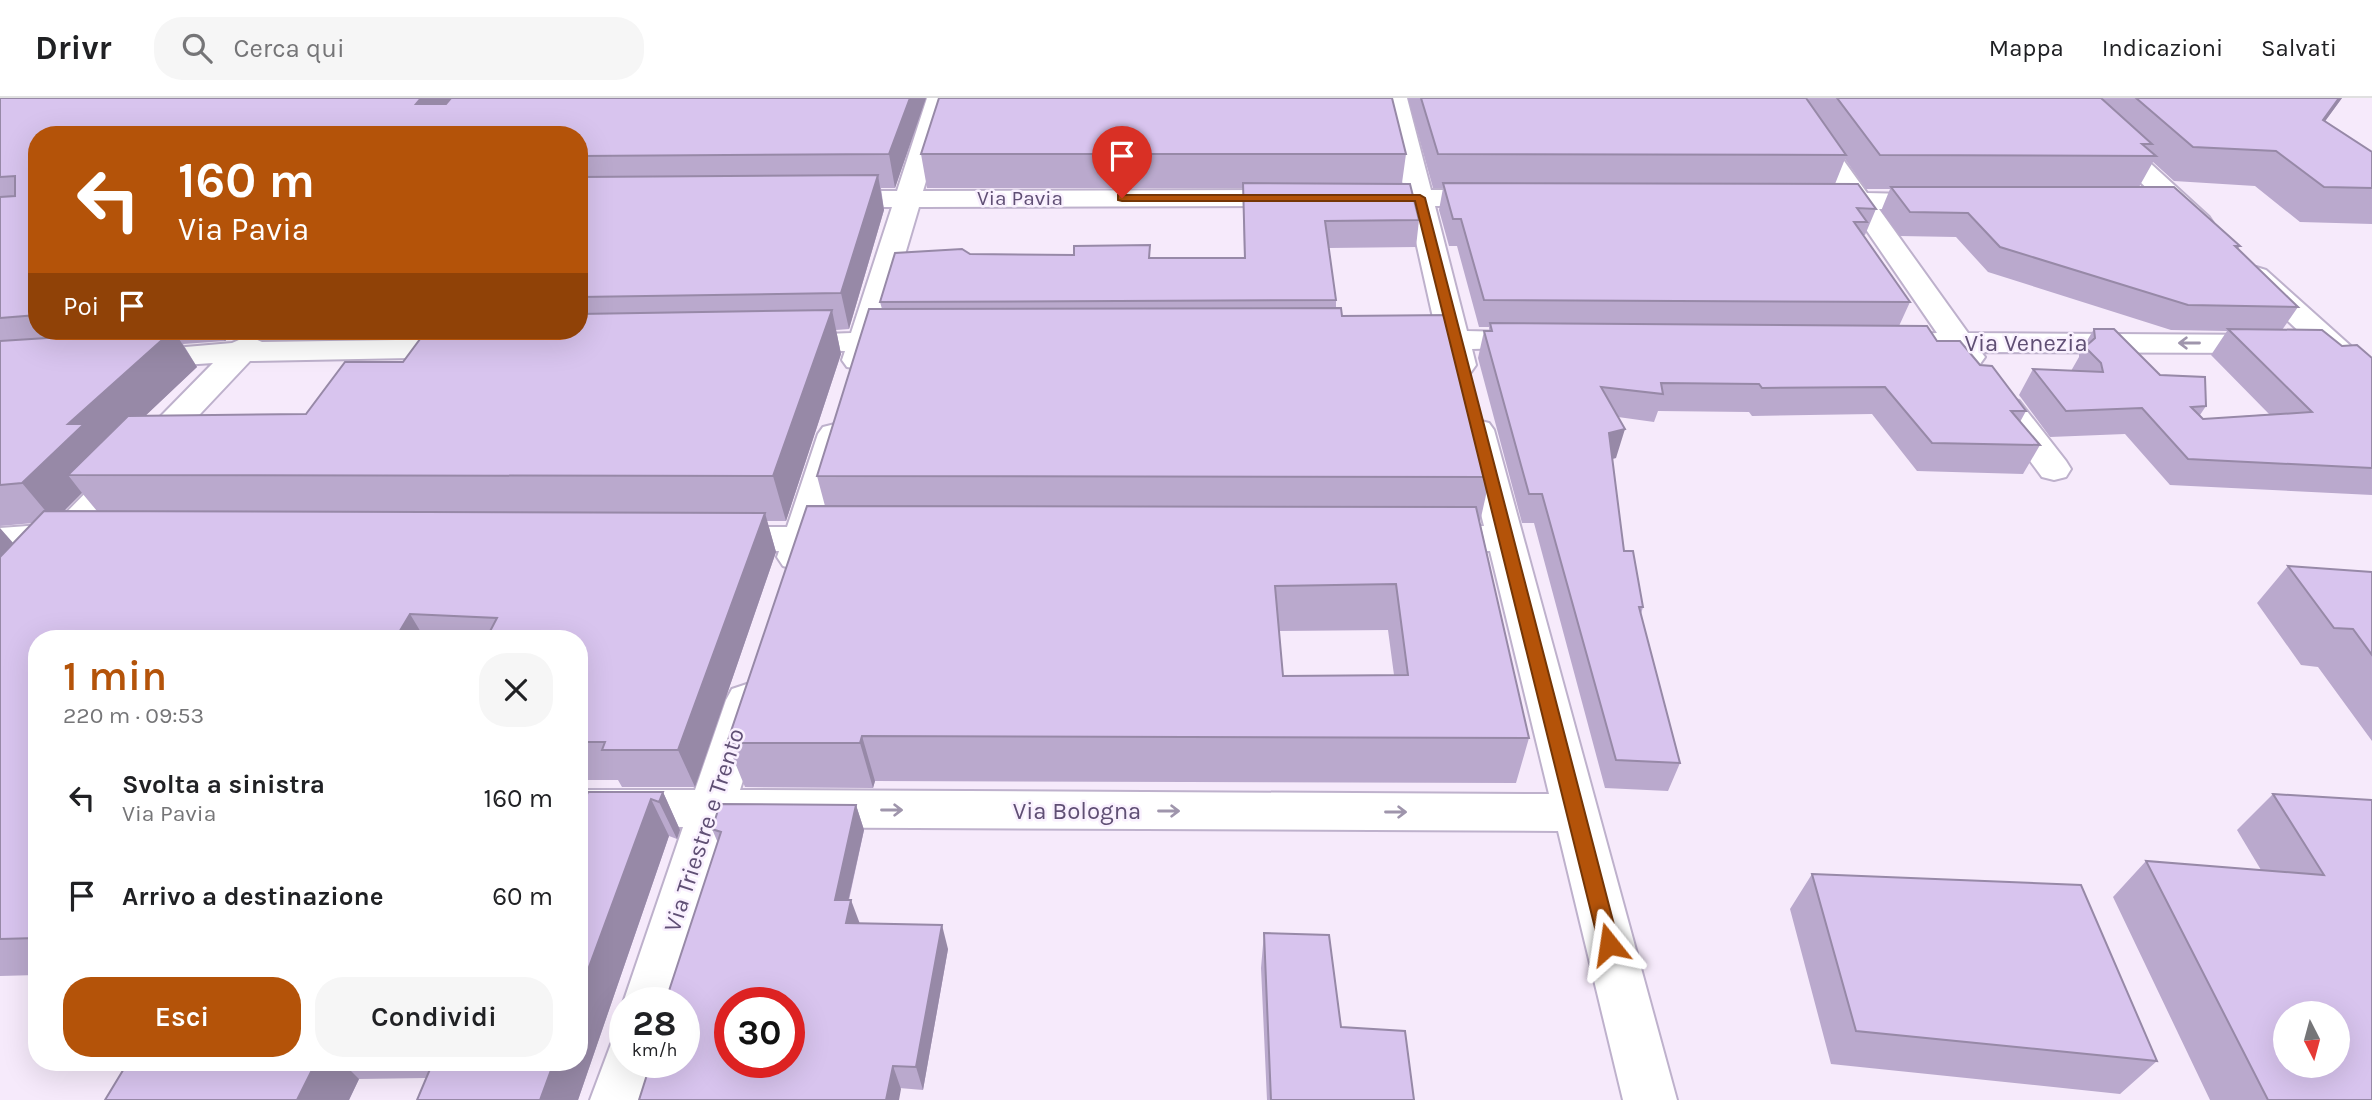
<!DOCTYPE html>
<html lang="it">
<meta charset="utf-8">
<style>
:root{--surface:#fff;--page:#f6f6f6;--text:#202124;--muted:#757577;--line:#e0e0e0;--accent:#b45309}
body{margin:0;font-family:Karla,sans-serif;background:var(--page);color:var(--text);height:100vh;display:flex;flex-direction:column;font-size:26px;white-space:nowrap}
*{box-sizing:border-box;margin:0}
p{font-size:23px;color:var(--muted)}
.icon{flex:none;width:38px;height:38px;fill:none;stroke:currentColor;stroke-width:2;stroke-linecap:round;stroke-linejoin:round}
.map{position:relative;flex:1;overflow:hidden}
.drawer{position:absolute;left:28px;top:532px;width:560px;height:441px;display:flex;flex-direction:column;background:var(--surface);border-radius:28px;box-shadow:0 7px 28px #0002}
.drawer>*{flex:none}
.top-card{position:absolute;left:28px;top:28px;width:560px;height:214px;border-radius:28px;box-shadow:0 7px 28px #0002;background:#b45309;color:#fff;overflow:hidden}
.needle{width:46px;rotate:174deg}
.tools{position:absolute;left:2273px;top:903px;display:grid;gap:14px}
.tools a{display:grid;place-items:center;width:77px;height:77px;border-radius:50%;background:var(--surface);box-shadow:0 7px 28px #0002;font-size:35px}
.speed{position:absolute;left:609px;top:889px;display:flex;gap:14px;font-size:35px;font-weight:700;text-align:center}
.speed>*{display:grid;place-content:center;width:91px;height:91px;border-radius:50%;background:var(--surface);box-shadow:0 7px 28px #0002;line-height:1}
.speed small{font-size:18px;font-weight:400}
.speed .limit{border:10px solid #d22;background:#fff;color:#111}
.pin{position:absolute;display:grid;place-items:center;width:60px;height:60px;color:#fff;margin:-72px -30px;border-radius:50% 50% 50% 0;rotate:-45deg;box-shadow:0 0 7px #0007}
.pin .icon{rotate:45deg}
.me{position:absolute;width:77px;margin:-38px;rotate:345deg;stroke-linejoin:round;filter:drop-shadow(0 0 5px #0008)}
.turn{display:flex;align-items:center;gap:24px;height:147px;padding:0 35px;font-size:32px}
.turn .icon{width:91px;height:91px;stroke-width:2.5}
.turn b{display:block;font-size:49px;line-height:60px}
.then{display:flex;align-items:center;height:66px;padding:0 35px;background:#0003;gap:14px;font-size:26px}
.round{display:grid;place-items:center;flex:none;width:74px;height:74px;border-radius:28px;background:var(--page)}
.summary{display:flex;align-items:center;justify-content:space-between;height:119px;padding:0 35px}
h1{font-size:42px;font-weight:600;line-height:52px;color:var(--accent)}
.action{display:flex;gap:14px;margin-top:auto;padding:14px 35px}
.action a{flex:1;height:80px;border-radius:28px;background:var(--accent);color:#fff;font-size:28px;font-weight:600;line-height:80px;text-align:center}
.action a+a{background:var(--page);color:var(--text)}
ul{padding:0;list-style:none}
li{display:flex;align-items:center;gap:21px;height:98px;padding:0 35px}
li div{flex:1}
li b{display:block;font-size:26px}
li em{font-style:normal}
header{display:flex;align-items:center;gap:42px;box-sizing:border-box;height:98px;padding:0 35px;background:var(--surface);border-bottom:2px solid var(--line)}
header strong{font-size:33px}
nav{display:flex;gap:38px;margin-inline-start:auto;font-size:24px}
.search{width:490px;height:63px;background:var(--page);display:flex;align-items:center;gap:18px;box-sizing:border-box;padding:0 24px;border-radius:28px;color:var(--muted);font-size:26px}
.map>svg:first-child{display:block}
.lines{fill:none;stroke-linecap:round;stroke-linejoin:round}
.street-casing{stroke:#beb1cc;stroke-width:4}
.street{fill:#fff;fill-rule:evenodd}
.wall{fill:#baa9cd;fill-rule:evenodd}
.shaded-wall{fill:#9789a7}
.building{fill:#d8c4ee;stroke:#9789a7;stroke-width:2;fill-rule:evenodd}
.oneway{stroke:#9f95ac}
.route{fill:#b45309;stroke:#753606;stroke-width:2}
.labels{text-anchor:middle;stroke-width:5;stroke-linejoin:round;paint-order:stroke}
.far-street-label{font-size:21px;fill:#5f4f74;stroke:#f9f0fe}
.street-label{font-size:24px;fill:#5f4f74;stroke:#f9f0fe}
</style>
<header>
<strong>Drivr</strong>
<div class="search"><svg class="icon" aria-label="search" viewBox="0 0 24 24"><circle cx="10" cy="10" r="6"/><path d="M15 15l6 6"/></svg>Cerca qui</div>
<nav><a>Mappa</a><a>Indicazioni</a><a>Salvati</a></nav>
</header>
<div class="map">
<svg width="2372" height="1002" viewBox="0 0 2372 1002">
<rect width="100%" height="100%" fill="#f6eafb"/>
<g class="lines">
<g class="street-casing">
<path id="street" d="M927,0H951L923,93L1294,92L1303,94L1307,100L1303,106L1294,108L919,109L882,234L922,236L926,243L922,250L876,253L869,269L858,271L847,269L842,262L845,253L775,252L771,245L775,238L851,235L892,109H829L820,107L816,101L820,95L829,93H897Z
M1383,0H1407L1431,92H1494L1503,94L1507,100L1503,106L1494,108H1435L1467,233L1545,235L1549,242L1545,249L1472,251L1476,267L1471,274L1460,276L1449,274L1441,251L1391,249L1387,242L1391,235L1436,233L1408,108L1352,106L1348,100L1352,94L1404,92Z
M1775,0H1799L1867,95L1947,97L1951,103L1947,109L1938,111H1879L1968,235L2273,237L2284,239L2288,246L2284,253L2273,255L1981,254L1985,259L1980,266L1969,268L1958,266L1950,253L1898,251L1894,244L1898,237L1937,235L1852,111L1807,109L1803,103L1807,97L1841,95Z
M2053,0H2079L2209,119L2213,125L2209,131H2189Z
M2256,169L2266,172L2372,267V294L2361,291L2246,184L2242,178L2246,172Z
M248,238L262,244L463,241L474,243L479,250L474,257L463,259L250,263L88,435L84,446L77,448L14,515L0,519V481L29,452L0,454V430L55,426L213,265L139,270L128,268L123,261L128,254L232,245Z
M2007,300L2019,303L2066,363L2071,371L2066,379L2054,382L2042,379L1991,310L1995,303Z
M1477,322L1489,325L1494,332L1677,1002H1623L1558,733L728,729L673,905H625V910L623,905L683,729L579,728V692H695L726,602L732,591L747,586L762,591L768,602L740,692L1549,696L1490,453H1430L1417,450L1412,441L1417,432L1430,429L1484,428L1460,332L1465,325Z
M835,326L847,329L852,336L824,429L861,432L866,441L861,450L848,453H816L809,468L796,472L783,468L777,459L779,453H719L706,450L701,441L706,432L719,429H787L818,336L823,329Z
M625,941V964H655L644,1002H590L611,946Z"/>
</g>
<use href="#street" class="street"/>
</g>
<path class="wall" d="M0,0H926L895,90H881L884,112L849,231L836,232L841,256L786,423H767L776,454L695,689H622L618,682H579V541H37V877L0,878V841L13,445L33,425L0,428ZM37,37H579V233L403,264L306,316L145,318L197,269L183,246L225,243L235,233H37ZM82,395L97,413H64Z
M1408,0H2342L2325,23L2372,54V126L2300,124L2255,88L2174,83L2153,64L2139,89L2240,148L2238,151L2298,209L2282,232L2342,248L2372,260V397L2170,387L2125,336L2050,339L2019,297L2033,271L2071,273L2079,259V256L2094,231L2206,308L2200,317L2203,321L2269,316L2211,257L2227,233L2171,232L1988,174L1956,139L1900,138L1881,113L1890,91H1866L1845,61L1835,86L1876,111L1865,137H1863L1910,204L1899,228L1937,243L1980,267L2026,313L2020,324L2040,347L2023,376L1917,373L1872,316L1752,318L1749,314L1658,313L1654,324L1618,319L1616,360L1612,361L1624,453L1643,509L1641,516L1680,665L1668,693L1605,690L1534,425H1522L1478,260L1484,233H1489V229H1479L1457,148H1449L1439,112L1443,90H1433Z
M921,56H1406L1402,85L1419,122L1416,149L1329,150L1336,202V210L1490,379L1480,424L1529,640L1516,685L875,683L873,690L745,689L727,645L825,408L817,378L882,211L880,204L970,156L1150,160H1244L1243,90H927ZM1388,532L1394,577L1283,578L1279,533Z
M2288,468L2372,474V643L2318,569L2301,567L2257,505Z
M588,694H663L680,732L677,741L669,738L578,1002H417L426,980L359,981L349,1002H105L128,964H579V719Z
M2273,696L2372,702V1002H2210L2113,799L2146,763L2261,772L2237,732Z
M856,707L864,732L849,802L859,825L948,851L923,992L650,969L646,964H684L718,745L712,731Z
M1812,776L2157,963L2120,996L1831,966L1790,811Z
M1264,835L1341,929L1414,1002H1267L1261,870Z"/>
<path class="shaded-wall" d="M421,0H461L432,37L416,6Z
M910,0H926L895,90L889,56Z
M2339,0H2342L2302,55L2323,22Z
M878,77L884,112L849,231L841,195Z
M832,212L841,256L786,423L773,378Z
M172,233H174L197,269L106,355L68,377L82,395L54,423L22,385L68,326Z
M218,233H235L225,243Z
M1625,331L1616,360L1601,363L1609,335Z
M765,415L776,454L695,689L678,652Z
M0,430L22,455L0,478Z
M410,516L425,541H395Z
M862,638L875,683L873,690L860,645Z
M663,694L680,732L677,741L659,704Z
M651,701L669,738L578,1002H540L554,964H579V896Z
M856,707L864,732L843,826L835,802Z
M851,802L860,826L846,825Z
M942,827L948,851L923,992L916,969Z
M316,964H342L359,981L349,1002H297Z
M893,968L901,991L899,1002H886Z"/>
<path class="building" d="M0,0H421L416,6H446L451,0H910L889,56L579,58V37H37V217L0,220V99L15,98V78L0,79Z
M939,0H1392L1406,56H921Z
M1421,0H1806L1846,57L1438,56Z
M1837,0H2101L2152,46H2142L2156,58L1880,57Z
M2136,0H2339L2323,22L2372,54V90L2324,89L2276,53L2193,49Z
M878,77L841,195L579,199V79Z
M1243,85L1410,86L1419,122L1325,123L1336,202L880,204L895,155L962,151L970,156L1074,157V148L1150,147L1149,160H1245Z
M1443,85L1858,86L1876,111L1857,110L1867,124H1854L1910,204L1484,202L1461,121H1453Z
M1891,89H2174L2240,148H2235L2298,209L2188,207L2000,149L1968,115L1910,114Z
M1341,210L1342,218L1449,217L1490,379L817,378L869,211Z
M832,212L773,378L68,377L128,318L306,316L345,264H403L426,233H579V216Z
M1490,225L1927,228L1937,243H1960L1980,267L1992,268L2026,313H2011L2040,347L1932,345L1885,289L1762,290L1759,286L1661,285L1663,296L1601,289L1625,331L1609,335L1624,453H1633L1643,509H1639L1680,665L1616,662L1542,396H1529L1484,233H1492Z
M2094,231H2114L2160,277L2205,279L2206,308L2191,309L2203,321L2312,314L2228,231L2322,232L2342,248L2357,247L2372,260V370L2188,361L2142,310L2066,313L2033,271L2103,274L2101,265L2085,249L2095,240Z
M157,233H172L68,326H84L22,385L0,387V243Z
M807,408L1476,409L1529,640L862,638L860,645H727ZM1396,486L1408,577L1283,578L1275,488Z
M44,413L765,415L678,652H602L605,644H579V541H486L497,520L410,516L395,541H37V840L0,841V459Z
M2288,468L2372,474V557L2353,531L2334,530Z
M588,694H663L659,704L651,701L579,896V719Z
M2273,696L2372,702V1002H2268L2146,763L2324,777ZM2286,915H2338V968H2286Z
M720,706L856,707L835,802H851L846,825L942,827L916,969L893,968L886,1002H639L651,964H684V905H665L721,734L712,731ZM730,905H789V964H730Z
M1812,776L2081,787L2157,963L1856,933Z
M1264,835L1329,837L1341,929L1405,933L1414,1002H1271Z
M128,964H316L297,1002H105Z
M433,964H554L540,1002H417Z"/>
<defs><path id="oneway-shaft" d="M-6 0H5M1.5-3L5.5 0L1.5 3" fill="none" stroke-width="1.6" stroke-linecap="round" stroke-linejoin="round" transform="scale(1.75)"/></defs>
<g class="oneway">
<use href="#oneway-shaft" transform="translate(2189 245) rotate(-180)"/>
<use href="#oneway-shaft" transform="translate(892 712)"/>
<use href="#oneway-shaft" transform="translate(1169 713)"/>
<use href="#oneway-shaft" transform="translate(1396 714)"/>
</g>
<path class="route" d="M1118,97H1420L1425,100L1619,846L1616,852L1609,855L1601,852L1599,846L1415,103H1122L1118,102Z"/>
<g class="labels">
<g class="far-street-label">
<text x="1020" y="107">Via Pavia</text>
</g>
<g class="street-label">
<text x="2026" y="253">Via Venezia</text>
<text x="1077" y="721">Via Bologna</text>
<text transform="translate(704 732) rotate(-72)" y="8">Via Triestre e Trento</text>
</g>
</g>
</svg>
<div class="tools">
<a><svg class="needle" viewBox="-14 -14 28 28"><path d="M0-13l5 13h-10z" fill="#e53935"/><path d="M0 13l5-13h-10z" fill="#757577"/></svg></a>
</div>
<div class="speed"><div>28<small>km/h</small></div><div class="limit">30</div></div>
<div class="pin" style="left:1122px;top:100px;background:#d93025"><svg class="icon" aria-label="arrive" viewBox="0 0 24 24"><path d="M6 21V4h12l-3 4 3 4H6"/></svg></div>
<svg class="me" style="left:1609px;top:846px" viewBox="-20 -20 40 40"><path d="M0-17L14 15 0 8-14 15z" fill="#b45309" stroke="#fff" stroke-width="4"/></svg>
<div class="top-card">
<div class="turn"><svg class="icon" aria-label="left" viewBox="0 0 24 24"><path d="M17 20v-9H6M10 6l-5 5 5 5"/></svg><div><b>160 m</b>Via Pavia</div></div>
<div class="then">Poi<svg class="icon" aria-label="arrive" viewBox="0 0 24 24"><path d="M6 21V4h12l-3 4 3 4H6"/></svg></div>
</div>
<section class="drawer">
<div class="summary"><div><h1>1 min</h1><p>220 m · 09:53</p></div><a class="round"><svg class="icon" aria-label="close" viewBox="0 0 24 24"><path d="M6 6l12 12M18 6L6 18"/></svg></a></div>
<ul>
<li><svg class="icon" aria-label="left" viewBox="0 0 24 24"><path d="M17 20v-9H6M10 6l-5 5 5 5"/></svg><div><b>Svolta a sinistra</b><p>Via Pavia</p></div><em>160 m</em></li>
<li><svg class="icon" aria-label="arrive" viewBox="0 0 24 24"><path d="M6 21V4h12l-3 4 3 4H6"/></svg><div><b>Arrivo a destinazione</b></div><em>60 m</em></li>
</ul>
<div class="action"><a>Esci</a><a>Condividi</a></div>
</section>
</div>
